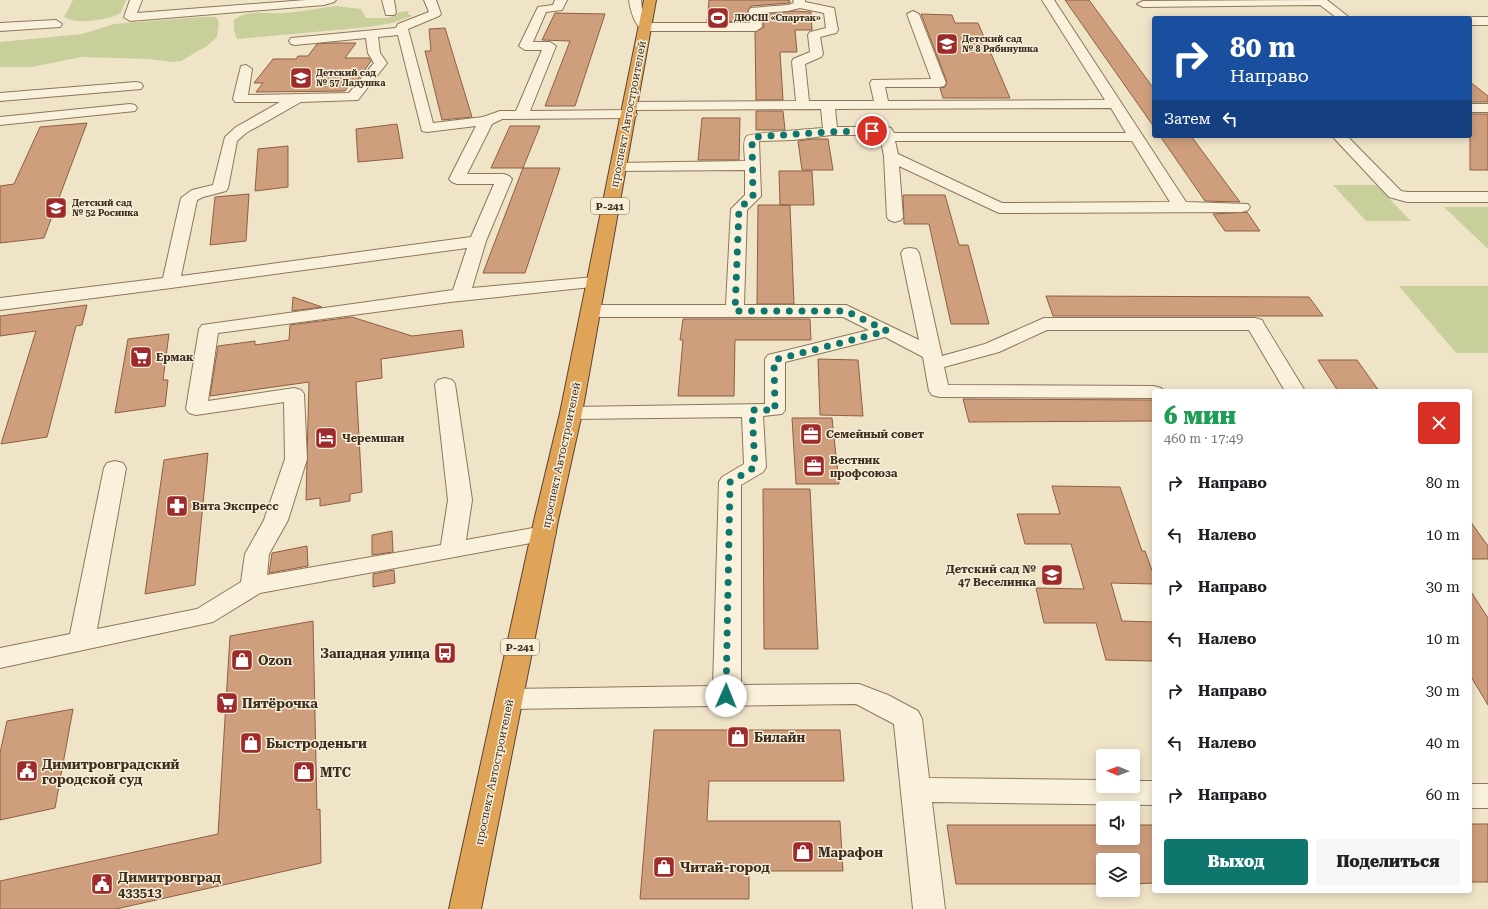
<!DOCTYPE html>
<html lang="ru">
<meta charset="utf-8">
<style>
:root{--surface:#fff;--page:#f6f6f6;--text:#202124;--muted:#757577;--accent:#0f766e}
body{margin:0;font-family:"Roboto Serif",serif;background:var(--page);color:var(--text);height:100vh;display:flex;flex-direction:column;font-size:15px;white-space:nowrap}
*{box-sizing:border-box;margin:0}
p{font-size:13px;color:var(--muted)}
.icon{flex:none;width:22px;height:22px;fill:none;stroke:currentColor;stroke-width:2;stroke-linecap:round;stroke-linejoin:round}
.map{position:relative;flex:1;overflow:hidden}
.sheet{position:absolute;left:1152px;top:389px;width:320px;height:504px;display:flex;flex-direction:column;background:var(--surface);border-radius:4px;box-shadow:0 2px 10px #0003}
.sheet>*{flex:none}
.hud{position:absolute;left:1152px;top:16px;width:320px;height:122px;border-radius:4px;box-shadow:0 2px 10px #0003;background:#1a4fa0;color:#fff;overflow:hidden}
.needle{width:26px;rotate:271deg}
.controls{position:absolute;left:1096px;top:749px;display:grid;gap:8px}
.controls a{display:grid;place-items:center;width:44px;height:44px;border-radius:4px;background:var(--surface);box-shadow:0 2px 10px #0003;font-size:20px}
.pin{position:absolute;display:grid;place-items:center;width:34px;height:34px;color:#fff;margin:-17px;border:2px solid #fff;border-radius:50%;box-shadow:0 1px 4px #0007}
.me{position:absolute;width:44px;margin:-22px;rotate:1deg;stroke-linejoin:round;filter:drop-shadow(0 0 3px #0008)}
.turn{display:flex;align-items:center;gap:14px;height:84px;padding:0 12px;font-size:18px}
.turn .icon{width:52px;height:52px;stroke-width:2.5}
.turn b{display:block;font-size:28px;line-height:34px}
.then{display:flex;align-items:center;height:38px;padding:0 12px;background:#0003;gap:8px;font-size:15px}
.round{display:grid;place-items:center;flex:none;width:42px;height:42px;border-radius:4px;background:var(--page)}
.head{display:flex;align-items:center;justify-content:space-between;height:68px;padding:0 12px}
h1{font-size:24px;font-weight:800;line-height:30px;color:#1e9e55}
.action{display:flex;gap:8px;margin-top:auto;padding:8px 12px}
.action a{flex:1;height:46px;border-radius:4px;background:var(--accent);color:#fff;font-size:16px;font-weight:800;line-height:46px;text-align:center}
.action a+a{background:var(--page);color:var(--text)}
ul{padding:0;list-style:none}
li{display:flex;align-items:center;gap:12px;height:52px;padding:0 12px}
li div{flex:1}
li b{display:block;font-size:15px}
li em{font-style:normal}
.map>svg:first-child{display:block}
.green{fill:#c9cf9b}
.building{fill:#cf9f7d;stroke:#8d5f41}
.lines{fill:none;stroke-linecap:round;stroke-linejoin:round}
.minor-casing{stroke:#8d765c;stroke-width:2}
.highway-casing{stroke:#5b4430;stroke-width:2}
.minor{fill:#faf1dc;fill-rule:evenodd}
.highway{fill:#e0a458;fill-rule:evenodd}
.route{stroke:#0f766e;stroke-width:7;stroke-dasharray:0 12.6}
.labels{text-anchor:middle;stroke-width:3;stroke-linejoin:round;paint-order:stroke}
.far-poi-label{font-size:9px;font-weight:bold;fill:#3d2e20;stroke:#f7eed8;text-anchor:start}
.shield{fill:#f7eed8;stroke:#756857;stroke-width:1}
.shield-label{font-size:10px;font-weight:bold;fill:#3d2e20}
.street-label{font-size:11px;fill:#3d2e20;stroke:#f7eed8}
.poi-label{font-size:11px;font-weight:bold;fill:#3d2e20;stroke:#f7eed8;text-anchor:start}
.near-poi-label{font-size:13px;font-weight:bold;fill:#3d2e20;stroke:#f7eed8;text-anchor:start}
</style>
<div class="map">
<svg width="1488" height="909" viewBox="0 0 1488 909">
<rect width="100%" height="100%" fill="#f0e4c8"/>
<path class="green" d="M73,0H126L121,12L119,14C105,20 78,25 64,17Z
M337,6L361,9L366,18H387L396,15L399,12L409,11L408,14L412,16L392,23L369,27L237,39L234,30V20C247,9 267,14 282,13C300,12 319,8 337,6Z
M202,17H216L219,22L217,37L207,46L181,61L172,62L150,59L81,57L32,67H0V42L82,34L114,24Z
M1333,185H1376L1411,221H1366Z
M1444,207H1488V248H1487Z
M1399,286H1488V353H1456Z"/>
<path class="building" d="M709,0H786L790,1V3L751,6L748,10V22H707Z
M1065,0H1089L1154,89V127Z
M794,11L811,12L812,30H795L797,52H780L783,100H756L755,32L764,27L763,14Z
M555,13L605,14L575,106H545L570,41L542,40Z
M921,14L952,15L955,23H978L1010,98H943L940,88L945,87L947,82Z
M445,28L472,117L442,120L425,51H431L429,29Z
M328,43H356L345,58H369L371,61L356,82H351L345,91L256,92L263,83H254L273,59H296L298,56H308L317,44Z
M1470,82L1488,96V102H1470Z
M756,111H783L785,130H756Z
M1470,114H1488V170H1470Z
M702,118H740L739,160H698Z
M87,123L44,238L0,243V186L14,184L40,127Z
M397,124L403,158L358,162L356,129Z
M510,126H540L523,168H491Z
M1160,136H1191L1240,202L1205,201Z
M813,139H828L833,170H802L798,141Z
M288,146V187L255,191L258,149Z
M523,168H560L525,273H483Z
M779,171H812L814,205H780Z
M249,194L246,241L210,245L215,197Z
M903,195H945L959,245H968L989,324H951L929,224H904Z
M758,205H790L794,304H757Z
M1247,212L1260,231H1225L1213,214Z
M1046,296L1309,297L1323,316H1053Z
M293,297L322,307L292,311Z
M87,305L82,325L76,326L47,437L1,444L36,331L0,336V316Z
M352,317L412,336L462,330L464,347L381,359L382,378L356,382L362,492L350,494V501L320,506V498L306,500L309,382L210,396L218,346L255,341V345L289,340L290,325Z
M683,319H810L811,340H735L734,396H678L683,340H680Z
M169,334L163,380H168L165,406L115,413L128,339Z
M818,359L858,360L863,416L820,415Z
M1318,360H1357L1379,391H1338Z
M963,399L1154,400V421L969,422Z
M792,418H832L839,484H796Z
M208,453L195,585L145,594L164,460Z
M1052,486L1120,487L1142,551H1145L1154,576V584L1111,583L1122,621L1154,622V661L1106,660L1096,623H1044L1036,588L1084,589L1071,544H1025L1017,514H1060Z
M763,489H810L818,649H764Z
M1470,521L1488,546V559H1470Z
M392,531L393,552L372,555V535Z
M307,546L308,566L269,573L272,553Z
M394,570L395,583L373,587V574Z
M1470,590L1488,618V705L1470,675Z
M313,621L317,810L320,809L321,863L116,909H0V881L218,834L230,636Z
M73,709L55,808L0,820V753L7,721Z
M654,730H840L844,781H709L707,821H840L843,871H749V899H640Z
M1470,824H1488V882H1470Z
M947,825H1103V838H1133V825H1154V883L1133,884V860H1103V884H956Z"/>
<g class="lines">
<g class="minor-casing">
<path id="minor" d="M130,0H142L137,13L306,0H336L334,2L324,5L130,21L124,17Z
M382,0H394L396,13L394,15H386Z
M424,0H436L441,14L439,16L408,29L433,123L483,117L500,111H516L542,50H525L519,46L538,7L553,5L555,0H567L562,10L546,12L533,42H550L556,46L530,111L630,110L624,106L626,103L631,102L796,101L792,62L793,59L810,52L808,35L810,32L826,28L824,13L800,8L788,11L761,13L762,27L756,31H645C635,28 630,9 629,0H641L642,9L649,23H750L749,10L751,8L788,5L794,3L793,0H805V2L834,8L838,30L836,33L820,37L823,54L821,57L805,64L809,101H874L870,83L872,80L931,79L907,14L913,11L919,14L946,83L944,86L939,87H885L888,101L1105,100L1042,0H1054L1186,202L1248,204L1250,207L1248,210L1242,212L999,213L899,166L903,217L901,220L895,222L889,220L887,217L884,156L880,135H831L793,140L759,141L761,196L747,210L744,305H846L919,340L901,253L904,249L910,248L916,249L919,253L942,356L985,344L1044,318H1255L1262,320L1264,324L1305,391H1285L1249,330H1047L999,352L944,367L948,385L1154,386L1161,388L1164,391H1154V398L939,397L932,395L929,391L923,357L885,337L785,362V410L782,414L763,416L766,467L763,472L741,485V685L859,684L888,695L918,711L922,719L929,778L1103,780V786H1133V781H1154V805L932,802L945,909H913L894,724L856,704L509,709L499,706L495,699L499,692L509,689L713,686L719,482L722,477L744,464L742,417L571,419L564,417L560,413L564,409L571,407L765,404V359L768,355L869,330L843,317H591L584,315L582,311L584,307L591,305H726L731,209L745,195V170L618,171L613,169L610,166L613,163L745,161C745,155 742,140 747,136C751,133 812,129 823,128L821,109L631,110L637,114L635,117L630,118L502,119L492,124L467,174H504L509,176L512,179L486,241L472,288L595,277L601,278L604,282L601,286L450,302L218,333L208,401L294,388L301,390L304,394L307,459L288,520L269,554L267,575L441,545L448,500L435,384L438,380L445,378L452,380L455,384L472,500L466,540L544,526L552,529L556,534L552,539L260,593L213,622L0,668V648L70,634L104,468L107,463L115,461L123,463L126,468L97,629L197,609L241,582L245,554L264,520L285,459L284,402L196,415L189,413L186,409L199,329L202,325L453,290L467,248L171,288L0,310V298L163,278L181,198L192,190L213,185L225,137L236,127L280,102H235L233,99L241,66L246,65L252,69L248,95L349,93L374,63L368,53L366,38L295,45L291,44L289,41L291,38L396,28L398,24L429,12ZM398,35L422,131L427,132L476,126L449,179L452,182L457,184H494L471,237L181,276L197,200L203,197L226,191L228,188L237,141L246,133L301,102L358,100L387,63L380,53L378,37ZM1111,108L1126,133H894L891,128L886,127H837L835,109ZM895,141H1132L1170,202L1002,203L898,154Z
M1327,0L1350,18H1337L1320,5L1143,7L1137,4L1143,1Z
M1470,17H1488V25H1470V18H1468Z
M56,20L62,24L60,27L0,31V23Z
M136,82L141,83L143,86L141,89L0,101V93Z
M130,104L135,105L137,108L135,111L0,125V117Z
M1470,104H1488V112H1470Z
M1332,136H1347L1401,191L1407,192H1488V202H1407L1389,197Z
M1470,784H1488V808H1470Z"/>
</g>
<g class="highway-casing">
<path id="highway" d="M644,0H656L582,413L558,521L481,909H449L534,521L560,413Z"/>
</g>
<use href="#minor" class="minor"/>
<use href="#highway" class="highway"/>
</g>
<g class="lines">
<path class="route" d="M726,696L730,482L755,467L752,410H775L774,360L887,331L846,311H735L739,209L753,196L752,139L756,137C795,134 833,131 872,131"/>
</g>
<defs>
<g id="stadium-square" transform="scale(1.15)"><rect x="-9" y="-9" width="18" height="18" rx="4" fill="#9e2a2b" stroke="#f7eed8"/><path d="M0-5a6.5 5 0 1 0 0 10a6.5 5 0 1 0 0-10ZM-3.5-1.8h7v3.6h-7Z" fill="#fff"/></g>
<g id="school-square" transform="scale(1.15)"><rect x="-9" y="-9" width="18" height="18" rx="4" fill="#9e2a2b" stroke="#f7eed8"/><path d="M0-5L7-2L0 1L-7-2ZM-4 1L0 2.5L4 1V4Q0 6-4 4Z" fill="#fff"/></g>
<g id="supermarket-square" transform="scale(1.15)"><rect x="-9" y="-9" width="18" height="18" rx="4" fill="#9e2a2b" stroke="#f7eed8"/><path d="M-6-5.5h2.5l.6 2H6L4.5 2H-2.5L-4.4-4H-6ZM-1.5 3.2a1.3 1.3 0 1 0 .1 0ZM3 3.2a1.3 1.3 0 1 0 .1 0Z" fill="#fff"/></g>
<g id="office-square" transform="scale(1.15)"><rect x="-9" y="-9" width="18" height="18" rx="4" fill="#9e2a2b" stroke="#f7eed8"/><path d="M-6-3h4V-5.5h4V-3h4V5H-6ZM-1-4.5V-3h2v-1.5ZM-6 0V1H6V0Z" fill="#fff"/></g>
<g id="hotel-square" transform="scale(1.15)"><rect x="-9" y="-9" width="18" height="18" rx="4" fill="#9e2a2b" stroke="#f7eed8"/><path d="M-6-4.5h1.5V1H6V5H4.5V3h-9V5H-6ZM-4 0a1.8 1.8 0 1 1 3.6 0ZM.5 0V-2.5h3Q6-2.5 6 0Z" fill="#fff"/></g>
<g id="pharmacy-square" transform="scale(1.15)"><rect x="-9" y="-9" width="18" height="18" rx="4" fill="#9e2a2b" stroke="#f7eed8"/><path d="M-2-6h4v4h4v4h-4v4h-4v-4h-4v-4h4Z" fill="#fff"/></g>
<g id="bus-square" transform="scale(1.15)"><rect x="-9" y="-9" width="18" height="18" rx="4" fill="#9e2a2b" stroke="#f7eed8"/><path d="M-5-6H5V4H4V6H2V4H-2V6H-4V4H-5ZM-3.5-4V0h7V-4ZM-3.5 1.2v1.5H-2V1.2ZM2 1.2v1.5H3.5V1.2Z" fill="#fff"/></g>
<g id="shop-square" transform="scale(1.15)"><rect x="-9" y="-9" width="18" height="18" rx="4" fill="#9e2a2b" stroke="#f7eed8"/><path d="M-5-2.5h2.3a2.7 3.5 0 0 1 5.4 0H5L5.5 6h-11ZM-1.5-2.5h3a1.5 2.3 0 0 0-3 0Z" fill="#fff"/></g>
<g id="civic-square" transform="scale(1.15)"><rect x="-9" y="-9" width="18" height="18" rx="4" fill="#9e2a2b" stroke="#f7eed8"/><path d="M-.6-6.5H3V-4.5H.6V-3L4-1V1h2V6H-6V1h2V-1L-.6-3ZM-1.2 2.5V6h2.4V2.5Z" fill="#fff"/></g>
</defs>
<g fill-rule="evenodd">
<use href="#stadium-square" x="718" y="18"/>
<use href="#school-square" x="947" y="44"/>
<use href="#school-square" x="301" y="78"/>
<use href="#school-square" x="56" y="208"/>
<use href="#supermarket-square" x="141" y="357"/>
<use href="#office-square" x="811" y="434"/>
<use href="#hotel-square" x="326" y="438"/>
<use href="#office-square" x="814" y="466"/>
<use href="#pharmacy-square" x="177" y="506"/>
<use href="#school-square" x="1052" y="575"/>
<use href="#bus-square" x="445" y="653"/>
<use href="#shop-square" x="242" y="660"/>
<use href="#supermarket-square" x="227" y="703"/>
<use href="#shop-square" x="738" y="737"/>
<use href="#shop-square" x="251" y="743"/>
<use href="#civic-square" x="27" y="771"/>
<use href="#shop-square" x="304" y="772"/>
<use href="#shop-square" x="803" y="852"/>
<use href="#shop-square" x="664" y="867"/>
<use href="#civic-square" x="102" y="884"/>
</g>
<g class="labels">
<g class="far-poi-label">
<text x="734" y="21">ДЮСШ «Спартак»</text>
<text x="962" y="42">Детский сад<tspan x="962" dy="10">№ 8 Рябинушка</tspan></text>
<text x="316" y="76">Детский сад<tspan x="316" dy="10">№ 57 Ладушка</tspan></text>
<text x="72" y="206">Детский сад<tspan x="72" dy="10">№ 52 Росинка</tspan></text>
</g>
<g class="shield">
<rect x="591" y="198" width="38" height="16" rx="3"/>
<rect x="501" y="639" width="38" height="16" rx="3"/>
</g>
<g class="shield-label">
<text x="610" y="210">Р-241</text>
<text x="520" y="651">Р-241</text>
</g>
<g class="street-label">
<text transform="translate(628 114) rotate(-79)" y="4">проспект Автостроителей</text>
<text transform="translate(561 455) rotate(-78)" y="4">проспект Автостроителей</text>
<text transform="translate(494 772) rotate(-78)" y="4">проспект Автостроителей</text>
</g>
<g class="poi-label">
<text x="156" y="361">Ермак</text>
<text x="826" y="438">Семейный совет</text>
<text x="342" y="442">Черемшан</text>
<text x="830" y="464">Вестник<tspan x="830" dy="13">профсоюза</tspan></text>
<text x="192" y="510">Вита Экспресс</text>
<text x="1036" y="573" text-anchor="end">Детский сад №<tspan x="1036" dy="13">47 Веселинка</tspan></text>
</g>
<g class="near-poi-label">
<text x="430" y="658" text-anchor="end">Западная улица</text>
<text x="258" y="665">Ozon</text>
<text x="242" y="708">Пятёрочка</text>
<text x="754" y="742">Билайн</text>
<text x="266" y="748">Быстроденьги</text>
<text x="42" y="769">Димитровградский<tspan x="42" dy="15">городской суд</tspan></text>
<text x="320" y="777">МТС</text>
<text x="818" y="857">Марафон</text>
<text x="680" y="872">Читай-город</text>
<text x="118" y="882">Димитровград<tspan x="118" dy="15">433513</tspan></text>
</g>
</g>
</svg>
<div class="controls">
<a><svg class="needle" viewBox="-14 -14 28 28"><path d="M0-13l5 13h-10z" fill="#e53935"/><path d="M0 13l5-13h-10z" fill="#757577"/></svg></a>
<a><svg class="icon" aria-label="sound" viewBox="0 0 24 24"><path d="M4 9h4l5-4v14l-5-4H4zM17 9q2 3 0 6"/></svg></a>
<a><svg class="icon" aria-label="layers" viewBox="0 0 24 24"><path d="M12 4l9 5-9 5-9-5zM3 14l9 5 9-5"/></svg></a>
</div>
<div class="pin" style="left:872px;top:131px;background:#d93025"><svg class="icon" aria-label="arrive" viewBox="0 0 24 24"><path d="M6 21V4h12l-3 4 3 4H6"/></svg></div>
<svg class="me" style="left:726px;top:696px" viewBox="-20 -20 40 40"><circle r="19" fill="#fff"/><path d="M0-13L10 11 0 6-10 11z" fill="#0f766e"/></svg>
<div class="hud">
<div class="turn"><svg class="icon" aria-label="right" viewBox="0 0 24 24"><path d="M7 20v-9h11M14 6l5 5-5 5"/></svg><div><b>80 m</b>Направо</div></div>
<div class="then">Затем<svg class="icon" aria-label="left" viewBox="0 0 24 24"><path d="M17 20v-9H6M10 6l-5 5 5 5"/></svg></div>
</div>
<section class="sheet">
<div class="head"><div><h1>6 мин</h1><p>460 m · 17:49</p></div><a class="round" style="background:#d93025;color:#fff"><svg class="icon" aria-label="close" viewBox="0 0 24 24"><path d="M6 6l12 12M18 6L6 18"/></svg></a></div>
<ul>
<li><svg class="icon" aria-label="right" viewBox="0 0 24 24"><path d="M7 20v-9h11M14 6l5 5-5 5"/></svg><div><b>Направо</b></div><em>80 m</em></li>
<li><svg class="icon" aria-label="left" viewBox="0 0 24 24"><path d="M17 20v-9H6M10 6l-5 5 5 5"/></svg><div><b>Налево</b></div><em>10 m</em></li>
<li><svg class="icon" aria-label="right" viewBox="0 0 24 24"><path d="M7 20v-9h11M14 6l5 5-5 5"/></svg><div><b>Направо</b></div><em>30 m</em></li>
<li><svg class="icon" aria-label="left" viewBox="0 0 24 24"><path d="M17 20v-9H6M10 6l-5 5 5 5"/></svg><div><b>Налево</b></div><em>10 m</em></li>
<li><svg class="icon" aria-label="right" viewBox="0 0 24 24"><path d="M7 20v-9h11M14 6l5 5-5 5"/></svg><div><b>Направо</b></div><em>30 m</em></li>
<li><svg class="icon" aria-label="left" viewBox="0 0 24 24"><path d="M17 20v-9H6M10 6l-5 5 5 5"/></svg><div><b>Налево</b></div><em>40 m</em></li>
<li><svg class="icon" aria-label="right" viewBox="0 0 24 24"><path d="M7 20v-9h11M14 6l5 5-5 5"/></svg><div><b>Направо</b></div><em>60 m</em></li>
</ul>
<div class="action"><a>Выход</a><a>Поделиться</a></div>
</section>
</div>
